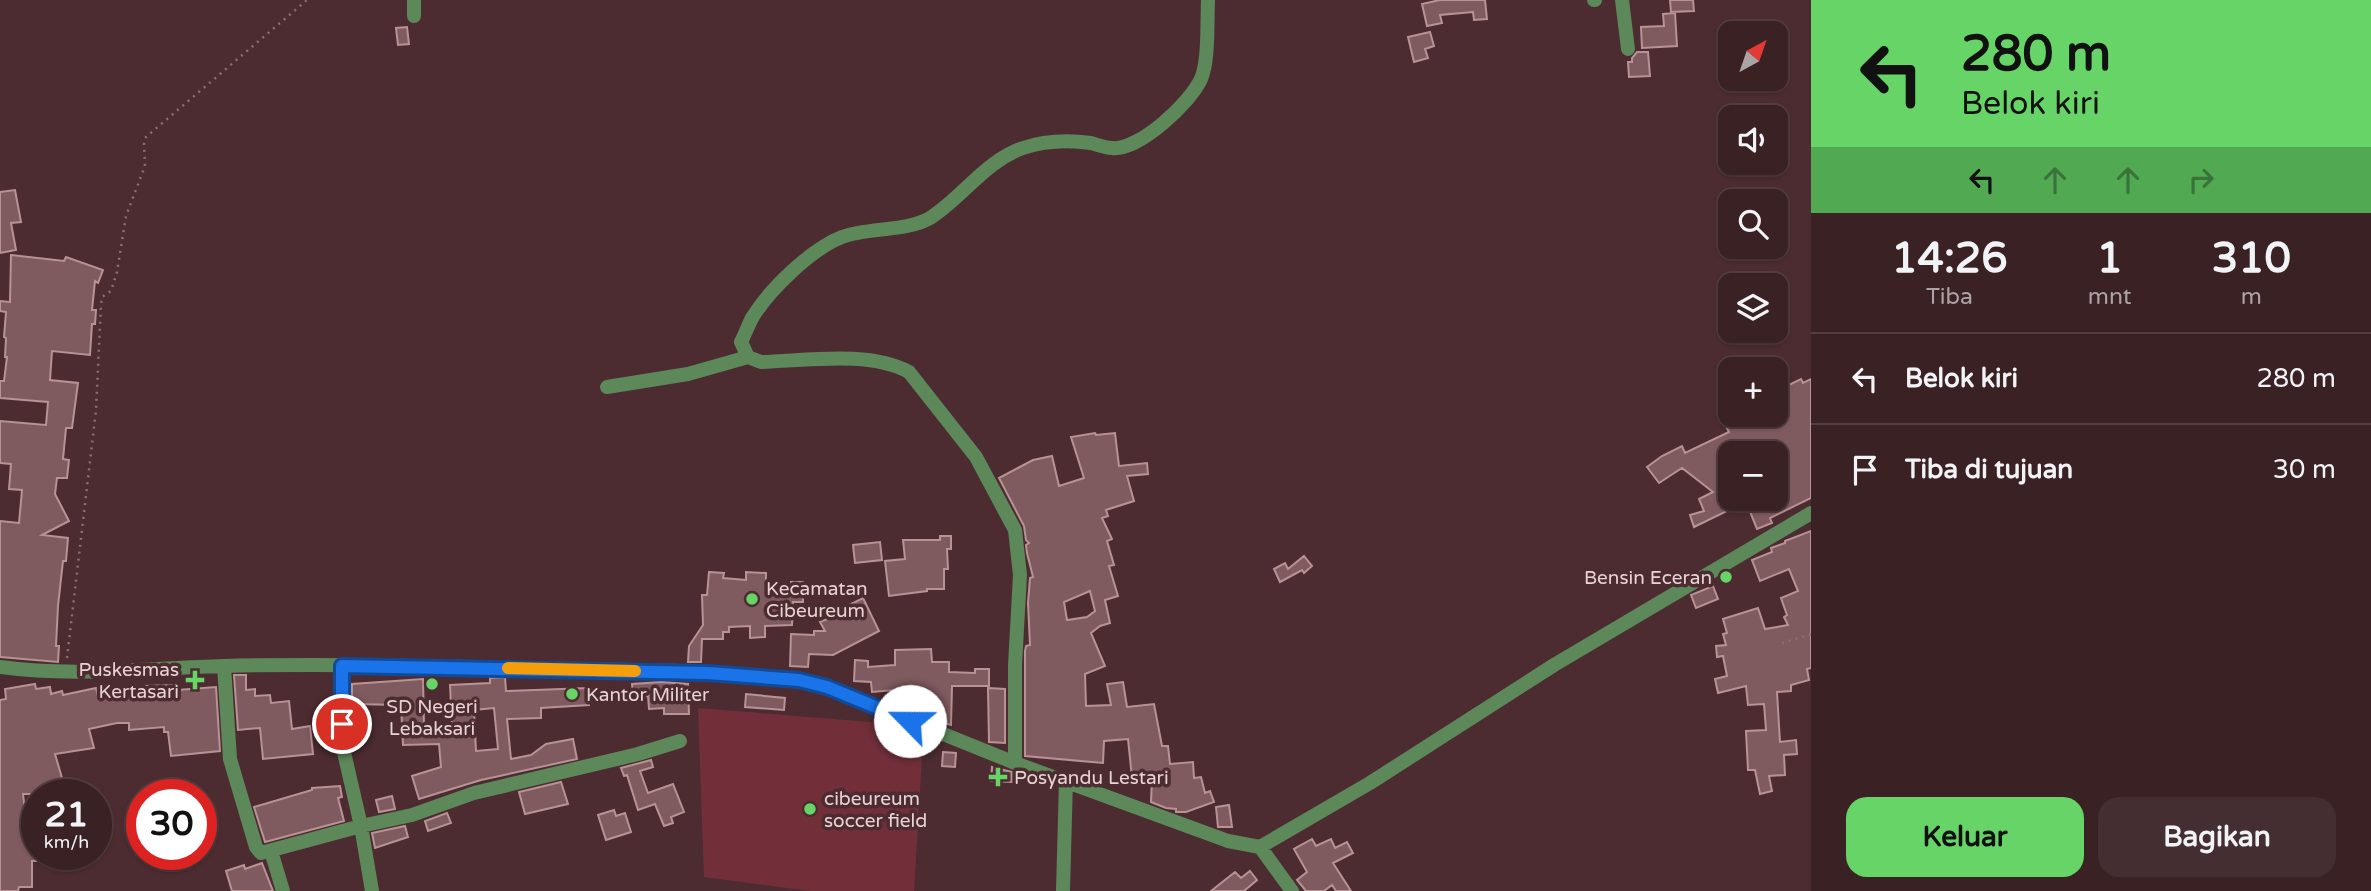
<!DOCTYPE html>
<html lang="id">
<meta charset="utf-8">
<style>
:root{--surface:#392124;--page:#442e31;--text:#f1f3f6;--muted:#aba3a6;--line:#533e41;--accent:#66d466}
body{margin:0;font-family:"Varela Round",sans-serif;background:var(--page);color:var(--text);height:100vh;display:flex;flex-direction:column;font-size:26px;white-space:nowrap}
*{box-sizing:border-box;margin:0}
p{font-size:23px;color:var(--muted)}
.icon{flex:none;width:38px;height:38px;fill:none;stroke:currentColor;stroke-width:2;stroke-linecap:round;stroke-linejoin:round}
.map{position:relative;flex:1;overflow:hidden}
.details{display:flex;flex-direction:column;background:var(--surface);width:560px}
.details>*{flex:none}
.hud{background:#66d466;color:#111;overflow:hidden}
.needle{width:46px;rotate:40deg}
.fabs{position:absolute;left:1718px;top:21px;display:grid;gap:14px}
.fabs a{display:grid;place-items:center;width:70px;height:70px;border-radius:14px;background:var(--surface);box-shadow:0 2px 5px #0004,0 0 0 2px var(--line);font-size:35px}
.speed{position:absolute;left:21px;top:779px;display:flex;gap:14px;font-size:35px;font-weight:700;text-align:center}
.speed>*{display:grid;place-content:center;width:91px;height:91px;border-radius:50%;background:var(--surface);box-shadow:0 2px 5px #0004,0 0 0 2px var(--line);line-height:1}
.speed small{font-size:18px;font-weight:400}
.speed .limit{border:10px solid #d22;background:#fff;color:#111}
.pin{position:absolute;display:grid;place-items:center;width:60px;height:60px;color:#fff;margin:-30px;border:4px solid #fff;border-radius:50%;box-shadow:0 2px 7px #0007}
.me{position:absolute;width:77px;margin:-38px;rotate:293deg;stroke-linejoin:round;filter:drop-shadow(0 0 5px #0008)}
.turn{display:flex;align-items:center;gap:24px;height:147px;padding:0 35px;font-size:32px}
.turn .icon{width:91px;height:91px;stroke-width:2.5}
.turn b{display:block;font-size:49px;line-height:60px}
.lanes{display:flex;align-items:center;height:66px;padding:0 35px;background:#0003;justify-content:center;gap:35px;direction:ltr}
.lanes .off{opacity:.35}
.eta{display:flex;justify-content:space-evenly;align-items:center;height:119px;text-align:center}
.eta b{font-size:42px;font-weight:800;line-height:49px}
.primary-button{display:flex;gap:14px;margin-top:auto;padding:14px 35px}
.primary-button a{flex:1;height:80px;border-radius:21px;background:var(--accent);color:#111;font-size:28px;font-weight:800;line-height:80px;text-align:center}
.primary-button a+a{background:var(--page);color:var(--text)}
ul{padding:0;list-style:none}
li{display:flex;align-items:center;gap:21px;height:91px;padding:0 35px;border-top:2px solid var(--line)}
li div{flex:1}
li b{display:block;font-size:26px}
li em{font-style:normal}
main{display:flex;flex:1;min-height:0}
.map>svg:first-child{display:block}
.green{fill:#722f3a}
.building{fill:#7f5b5f;stroke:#b89295;stroke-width:2;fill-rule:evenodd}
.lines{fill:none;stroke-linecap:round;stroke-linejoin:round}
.path{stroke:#8b6f72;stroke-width:2.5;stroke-dasharray:2 5;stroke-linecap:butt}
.minor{stroke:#5c885a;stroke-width:14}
.route-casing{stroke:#114b97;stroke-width:18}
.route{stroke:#1a73e8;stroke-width:12}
.slow{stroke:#f59e0b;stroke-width:12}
.poi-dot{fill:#66d466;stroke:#4c2c30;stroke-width:2.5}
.labels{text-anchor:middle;stroke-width:7;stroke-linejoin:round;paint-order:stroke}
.poi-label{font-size:19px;fill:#e8d3d4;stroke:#4c2c30;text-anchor:start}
</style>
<main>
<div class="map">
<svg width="1811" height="891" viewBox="0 0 1811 891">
<rect width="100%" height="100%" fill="#4c2c30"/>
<path class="green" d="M698,708L895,724L923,741L914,891H810L704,877Z"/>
<path class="building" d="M1440,0H1485L1487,19L1474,20L1473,12L1440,15L1442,23L1427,26L1422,4Z
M1670,0H1693L1694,11L1671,12Z
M1675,13L1677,46L1642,48L1641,27L1664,26L1663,14Z
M407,27L409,44L398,45L396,28Z
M1430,32L1434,46L1425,49L1428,58L1414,62L1408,37Z
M1637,52H1648L1650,76L1629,77L1628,62H1632V58Z
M15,190L21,222L11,223L16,250L0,253V192Z
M11,255L64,261L66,257L103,270L98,283L95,281L92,310H96L95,324H92L90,355L52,351L50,380L78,383L72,428H66L63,459L69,460L67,478H57L55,494L69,521L42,535L68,538L66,561H63L58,606L56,646H59L58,662L0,657V521L19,523L22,490L9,489L11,464L0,463V421L46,425L48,402L0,398V381H4L7,357H5L6,338L4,337L6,312L0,311V301L10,302Z
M1776,369L1785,387L1801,379L1803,383L1811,379V498L1770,518L1772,523L1757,529L1745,499H1776V453H1731V503L1733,508L1694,527L1690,515L1704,511L1699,499L1713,492L1682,468L1659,483L1647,467L1662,456L1682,446L1685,453L1729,432L1720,415H1776Z
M1095,433L1096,435L1115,433L1119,466L1147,463L1148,474L1127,476L1134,501L1106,510L1108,516L1102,518L1112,539L1107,541L1114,565L1109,566L1118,596L1105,600L1110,623L1100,626L1091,633L1105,666L1085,674L1086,706L1111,705L1107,684L1123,682L1127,707L1154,704L1162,746H1168L1170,764L1193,762L1194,778L1201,777L1205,793L1210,791L1214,802L1186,812H1176V809L1166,808L1151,802L1152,777L1132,778L1128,739L1104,741L1103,763L1025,756V651L1026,646L1030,645L1028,603L1030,578L1033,577L1027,553L1026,545L1029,543L1026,540L1024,526L999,478L1033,460L1052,456L1059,486L1084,478L1071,437ZM1090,591L1095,611L1087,617L1067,620L1064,602Z
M1811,531V668L1807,669L1809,680L1791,685V691L1777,692L1780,742L1796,740L1797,754L1784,755L1785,775L1769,776L1772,791L1760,794L1755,770H1748L1746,731L1766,730L1764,704L1748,705L1746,686L1718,693L1715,679L1727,676L1723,656L1717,657L1716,646L1726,645L1723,634L1727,633L1723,619L1758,608L1765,629L1788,625L1784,617L1787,615L1781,598L1798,591L1789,569L1760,581L1752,560L1772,552L1771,548L1785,543V541Z
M940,536H951V549H947L948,569H944V589H927V591L889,596L885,561L905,559L903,540H940Z
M880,542L882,560L855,563L853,545Z
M1304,556L1312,566L1304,573L1302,570L1280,582L1274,569L1285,563L1288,569Z
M709,572L724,573L723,578L746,580V572L766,573V590L791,588V582H803V602H793L792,625L765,626V637L750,638V626L729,627V632H723V639H702L701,662H688L689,646L703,625L702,595H707Z
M1713,586L1718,599L1696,608L1691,595Z
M863,598L879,631L833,655L809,654L808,667L790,666L791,634L814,635V631H825L820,622L834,616L833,613Z
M931,649L932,662H949V672L975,673V669H989V686H952L951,725L937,721L938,706H900L895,704V690L872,692L871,682L854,681L855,660L868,661V667L895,665V650Z
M234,675H246V690L255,689V696L270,695L271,703L289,701L292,729L310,726L313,754L263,759L260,728L238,730Z
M505,677L506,691L588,688L589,705L541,708V718L507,719L511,759L531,755L546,744L573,739L577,759L481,780L419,799L412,776L441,767L439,744L403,745L401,705L352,704V684L423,679L424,725L452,726L450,685L490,683V678ZM494,708L498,749L476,751L474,710Z
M662,682L688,684L689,714H664V708L649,709L648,696L633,697L632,684Z
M35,684L36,689L50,687L51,694L62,691L63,695L96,688L98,697L132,693L131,687L143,686L176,685L177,690L216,687L220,751L171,756L168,732H164V727L129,730V723H117L89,729L94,748L55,754L62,778L61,794H23L29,844H34L36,861H32V887H19L18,891H0V700L6,699L5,689Z
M988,688L1005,689V743L989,742Z
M746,694L785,698L784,710L745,707Z
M943,752L956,753L955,767L942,766Z
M651,760L653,767L640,771L648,793L673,784L684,812L671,817L673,823L664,826L655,804L638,810L627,775L624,776L621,768Z
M992,767L1012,772V782L991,781Z
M561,782L568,804L525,814L519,792Z
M340,786L342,797L338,798L344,821L265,842L254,807L312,790V788Z
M392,796L395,809L379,812L376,800Z
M1229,805L1232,827H1218L1216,807Z
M614,810L616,816L625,813L631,832L606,840L598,815Z
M447,813L451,823L428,831L425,821Z
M405,826L408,837L375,848L372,833Z
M1312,839L1316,846L1331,839L1335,848L1347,842L1353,853L1333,863L1351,891H1336L1332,885L1324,891H1306L1297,880L1307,872L1294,849Z
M262,863L273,891H232L226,871L244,865L245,869Z
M1250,871L1257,880L1244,891H1211L1235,872L1241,878Z"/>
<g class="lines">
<path class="path" d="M1782,643L1811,634
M67,658L96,410L101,305L102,297L111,291L117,272L126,216L145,166L144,144L146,137L307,0"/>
<path class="minor" d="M1594,0H1595
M1622,0L1628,49
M414,16V0
M607,387L688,374L748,357
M224,666L230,759L256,847L261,853L361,826L412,815L474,793L638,754L680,741
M342,666L343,748L361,826L372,891
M0,667C74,677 148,668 223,666C338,663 453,667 568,669C653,671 743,668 827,687L1015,763L1228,841L1260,847L1292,891
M1015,763V665L1020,575L1015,530L976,457L909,372C869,350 805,361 761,362L748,357L741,342C745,334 748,326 752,318C769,290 811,249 842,237C868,227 906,232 930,218C962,198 985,161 1023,148C1044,141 1069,140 1091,143C1098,145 1105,148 1112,148C1139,151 1190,103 1201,79C1209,61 1207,21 1208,0
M1260,847L1370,783L1554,665L1811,513
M271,851L283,891
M1063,891L1066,780"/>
</g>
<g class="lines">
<g class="route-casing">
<path id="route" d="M342,724V666L708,673L799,680L827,687L910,721"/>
</g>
<use href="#route" class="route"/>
<path class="slow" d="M508,668L635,671"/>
</g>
<g class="poi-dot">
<circle cx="1726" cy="577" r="7"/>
<circle cx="752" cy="599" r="7"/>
<path d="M191.5 669.5h7v7h7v7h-7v7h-7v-7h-7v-7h7z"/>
<circle cx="432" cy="684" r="7"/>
<circle cx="572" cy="694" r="7"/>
<path d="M994.5 766.5h7v7h7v7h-7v7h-7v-7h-7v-7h7z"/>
<circle cx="810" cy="809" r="7"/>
</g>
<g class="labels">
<g class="poi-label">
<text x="1712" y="584" text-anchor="end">Bensin Eceran</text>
<text x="766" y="595">Kecamatan<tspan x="766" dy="22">Cibeureum</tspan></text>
<text x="179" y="676" text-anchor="end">Puskesmas<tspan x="179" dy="22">Kertasari</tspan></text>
<text x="586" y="701">Kantor Militer</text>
<text x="432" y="713" text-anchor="middle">SD Negeri<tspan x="432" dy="22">Lebaksari</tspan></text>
<text x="1014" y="784">Posyandu Lestari</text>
<text x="824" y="805">cibeureum<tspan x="824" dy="22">soccer field</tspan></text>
</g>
</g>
</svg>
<div class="fabs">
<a><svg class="needle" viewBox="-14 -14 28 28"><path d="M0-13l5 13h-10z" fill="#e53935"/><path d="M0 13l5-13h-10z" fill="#aba3a6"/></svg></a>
<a><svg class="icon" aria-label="sound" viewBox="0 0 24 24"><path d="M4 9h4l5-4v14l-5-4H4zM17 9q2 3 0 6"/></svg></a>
<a><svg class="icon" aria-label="search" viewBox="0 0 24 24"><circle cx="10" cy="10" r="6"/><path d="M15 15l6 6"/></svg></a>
<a><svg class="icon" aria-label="layers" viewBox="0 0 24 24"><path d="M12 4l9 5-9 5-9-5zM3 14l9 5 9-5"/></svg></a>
<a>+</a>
<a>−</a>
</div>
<div class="speed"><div>21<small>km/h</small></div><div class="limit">30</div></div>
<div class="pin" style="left:342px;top:724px;background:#d93025"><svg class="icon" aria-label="arrive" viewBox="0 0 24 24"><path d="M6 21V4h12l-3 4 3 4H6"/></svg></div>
<svg class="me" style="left:910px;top:721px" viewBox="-20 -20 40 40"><circle r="19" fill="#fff"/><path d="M0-13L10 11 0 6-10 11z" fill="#1a73e8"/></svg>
</div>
<section class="details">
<div class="hud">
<div class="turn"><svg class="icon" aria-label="left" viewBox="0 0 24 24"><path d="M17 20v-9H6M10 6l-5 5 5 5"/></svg><div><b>280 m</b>Belok kiri</div></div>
<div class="lanes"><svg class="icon" aria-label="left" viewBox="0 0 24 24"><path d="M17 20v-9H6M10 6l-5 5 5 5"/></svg><svg class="icon off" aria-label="ahead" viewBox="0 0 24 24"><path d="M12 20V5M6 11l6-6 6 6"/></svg><svg class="icon off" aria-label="ahead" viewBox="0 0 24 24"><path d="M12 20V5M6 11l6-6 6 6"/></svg><svg class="icon off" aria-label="right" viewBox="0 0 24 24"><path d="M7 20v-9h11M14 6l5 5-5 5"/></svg></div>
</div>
<div class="eta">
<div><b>14:26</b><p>Tiba</p></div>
<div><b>1</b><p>mnt</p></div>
<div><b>310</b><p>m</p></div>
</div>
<ul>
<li><svg class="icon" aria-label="left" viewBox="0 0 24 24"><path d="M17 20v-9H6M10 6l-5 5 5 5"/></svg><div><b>Belok kiri</b></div><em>280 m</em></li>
<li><svg class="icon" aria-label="arrive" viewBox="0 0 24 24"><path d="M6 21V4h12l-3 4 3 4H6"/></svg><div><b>Tiba di tujuan</b></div><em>30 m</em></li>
</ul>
<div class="primary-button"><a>Keluar</a><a>Bagikan</a></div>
</section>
</main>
